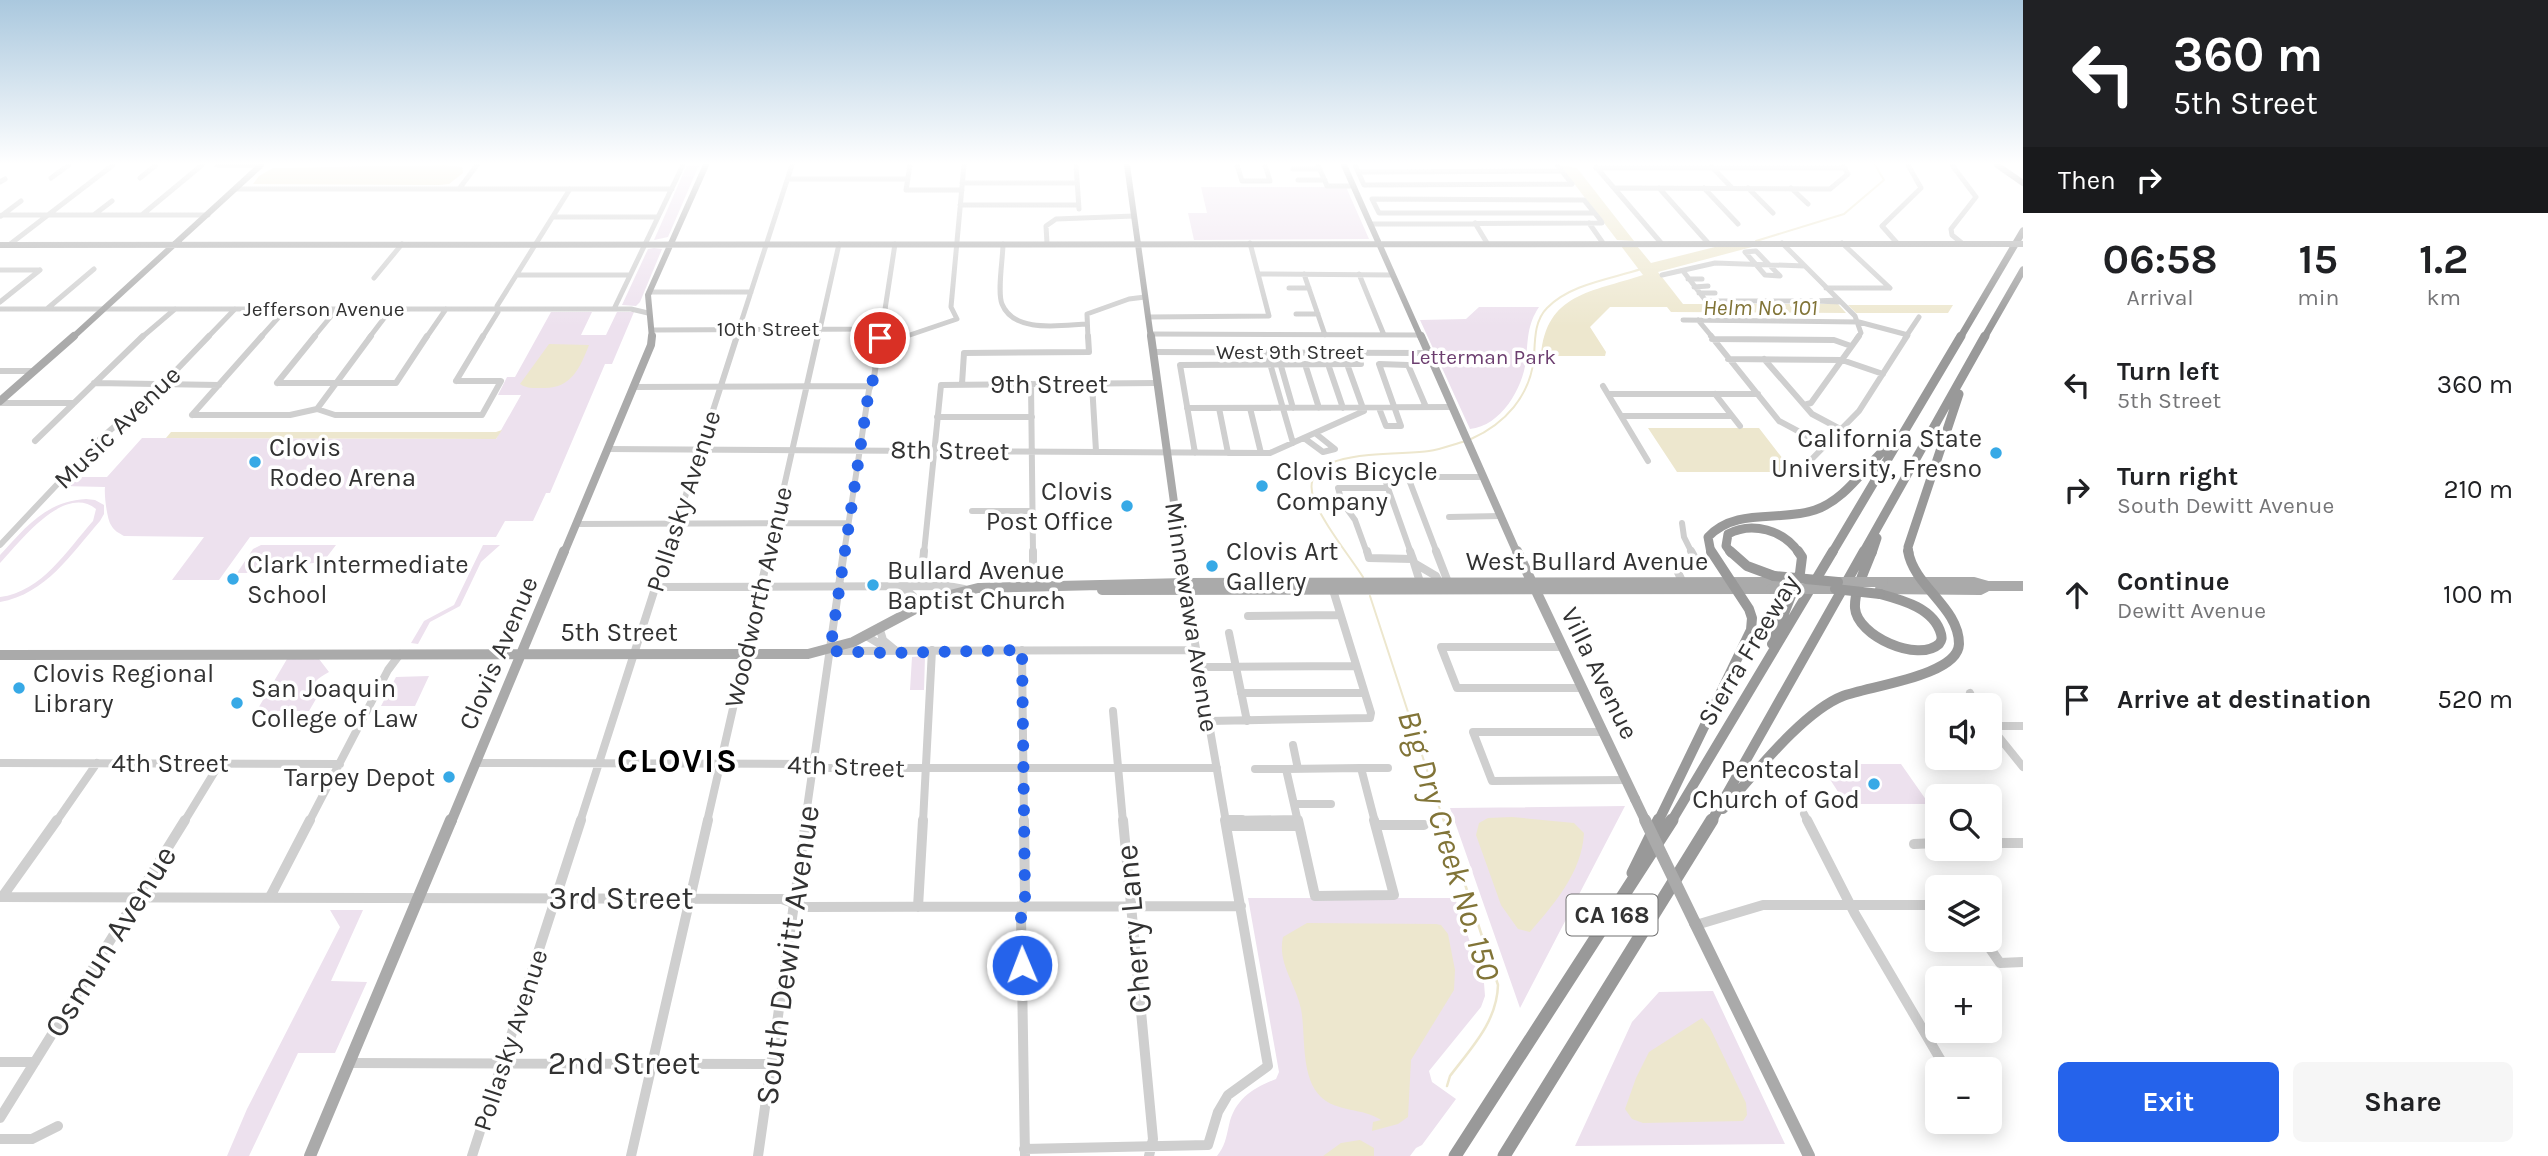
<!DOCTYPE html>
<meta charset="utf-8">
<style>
:root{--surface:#fff;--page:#f6f6f6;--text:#202124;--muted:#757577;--accent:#2563eb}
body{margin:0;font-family:Karla,sans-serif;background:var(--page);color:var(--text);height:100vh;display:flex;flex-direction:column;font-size:26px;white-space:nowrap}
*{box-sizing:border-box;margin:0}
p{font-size:23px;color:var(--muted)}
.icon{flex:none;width:38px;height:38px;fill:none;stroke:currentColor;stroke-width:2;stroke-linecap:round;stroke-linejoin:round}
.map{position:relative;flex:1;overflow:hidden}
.drawer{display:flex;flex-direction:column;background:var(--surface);width:525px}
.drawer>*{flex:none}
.banner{background:#202124;color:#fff;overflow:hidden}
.tools{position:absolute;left:1925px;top:693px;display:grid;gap:14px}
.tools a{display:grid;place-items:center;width:77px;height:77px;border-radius:10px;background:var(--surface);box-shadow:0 4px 18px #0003;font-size:35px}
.pin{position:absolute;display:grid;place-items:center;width:60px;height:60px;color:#fff;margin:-30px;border:4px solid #fff;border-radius:50%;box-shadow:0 2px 7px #0007}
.me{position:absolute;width:77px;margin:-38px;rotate:359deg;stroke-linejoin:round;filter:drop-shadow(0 0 5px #0008)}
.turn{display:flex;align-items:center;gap:24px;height:147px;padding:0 35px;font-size:32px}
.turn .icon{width:91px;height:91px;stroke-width:2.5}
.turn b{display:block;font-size:49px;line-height:60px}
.then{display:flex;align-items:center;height:66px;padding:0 35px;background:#0003;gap:14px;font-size:26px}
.eta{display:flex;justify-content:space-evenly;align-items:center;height:119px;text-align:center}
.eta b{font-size:42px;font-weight:700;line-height:49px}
.action{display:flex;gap:14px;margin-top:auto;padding:14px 35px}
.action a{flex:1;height:80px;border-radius:10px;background:var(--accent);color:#fff;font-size:28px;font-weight:700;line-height:80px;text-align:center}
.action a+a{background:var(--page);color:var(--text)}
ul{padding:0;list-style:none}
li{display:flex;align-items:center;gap:21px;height:105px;padding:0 35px}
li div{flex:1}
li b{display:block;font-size:26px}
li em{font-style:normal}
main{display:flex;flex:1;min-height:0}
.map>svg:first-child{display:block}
.green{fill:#ede1ee}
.water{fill:#ede7ce}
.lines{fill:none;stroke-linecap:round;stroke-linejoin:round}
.stream-far1{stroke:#ede7ce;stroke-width:2}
.stream{stroke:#ede7ce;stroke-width:2.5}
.minor-far3{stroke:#cfcfcf;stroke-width:5}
.minor-far2{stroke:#cfcfcf;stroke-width:6}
.minor-far1{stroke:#cfcfcf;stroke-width:8}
.minor{stroke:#cfcfcf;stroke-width:10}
.major-far3{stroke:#aaa;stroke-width:6}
.major-far2{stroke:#aaa;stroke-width:8}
.major-far1{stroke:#aaa;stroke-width:10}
.major{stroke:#aaa;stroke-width:12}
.highway-far3{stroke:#999;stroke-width:7}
.highway-far2{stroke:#999;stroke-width:9}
.highway-far1{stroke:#999;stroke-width:10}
.highway{stroke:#999;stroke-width:13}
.major-bridge-far2{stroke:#aaa;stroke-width:6}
.major-bridge-far1{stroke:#aaa;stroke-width:10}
.major-bridge{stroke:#aaa;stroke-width:12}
.highway-bridge{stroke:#999;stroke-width:10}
.route{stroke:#2563eb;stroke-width:12;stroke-dasharray:0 21.6}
.poi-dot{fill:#37a9e6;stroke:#fff;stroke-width:2.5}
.labels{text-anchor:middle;stroke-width:7;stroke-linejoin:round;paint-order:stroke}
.far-street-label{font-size:21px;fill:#323232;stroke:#fff}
.far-park-label{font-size:21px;fill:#6c3e6f;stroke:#fff}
.far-water-label{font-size:23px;font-style:italic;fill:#817437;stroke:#fff}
.shield{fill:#fff;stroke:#707070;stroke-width:2}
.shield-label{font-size:24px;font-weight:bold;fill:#323232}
.street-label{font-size:26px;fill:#323232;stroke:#fff}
.poi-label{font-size:26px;fill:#323232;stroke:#fff;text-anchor:start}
.near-street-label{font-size:32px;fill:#323232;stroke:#fff}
.district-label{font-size:33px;font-weight:bold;letter-spacing:2px;fill:#000;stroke:#fff}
.near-water-label{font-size:33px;font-style:italic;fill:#817437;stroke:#fff}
</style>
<main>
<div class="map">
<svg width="2023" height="1156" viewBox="0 0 2023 1156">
<rect width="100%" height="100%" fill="#fff"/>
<path class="green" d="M687,165H699L668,237L654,240Z
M1201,187H1346L1369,239L1194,240L1188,213H1207Z
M654,248L662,249L640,302L636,306L622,305L648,249Z
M1479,307H1539C1527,325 1528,340 1526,360C1523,388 1501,426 1470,429L1420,320L1466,319Z
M551,312H592L581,335H606L617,312H634L612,364H605L550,493H546L533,521H505L496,537H250L219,580H172L204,537L124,536C119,533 114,531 111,525C107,519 104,495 105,487L62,486L71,477H107L142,438L496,439L521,395H498L507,377H515Z
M86,499L95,500L104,505V514L100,521C71,554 46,594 0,602V597C42,592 67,550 93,521L96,509C64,483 19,543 0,563V555C25,528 46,501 86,499Z
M261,545H336L323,562L285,566L267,573H237L253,549Z
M483,545H500L481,562L460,606L430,622L418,644L411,643L424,621L454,605Z
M925,656L924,690H910L912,657Z
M287,659H319L329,672C318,678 311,683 308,696L316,699L309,711H279L269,717H253Z
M429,676L415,706H381L396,677Z
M1820,764H1901L1929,804H1846Z
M1625,806L1520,1008L1450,808Z
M1248,898H1455L1484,983L1485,996L1481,1007L1429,1071L1432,1082L1456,1099L1422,1145L1416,1148L1410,1156H1217C1225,1146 1226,1138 1229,1125C1235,1099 1253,1088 1276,1079L1279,1072Z
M330,910H363L331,981L367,982L335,1053H298L249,1156H227L247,1109L340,927Z
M1713,991L1785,1144L1575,1146L1632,1022L1659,992Z"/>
<path class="water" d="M445,165L462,167L463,173L449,184L439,185L253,184L259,176L273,168Z
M1560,165L1577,168L1634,241L1617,240Z
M1621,246H1637L1651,263L1715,247H1752L1658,272L1683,304H1838L1846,313L1671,312L1667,307H1610L1590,327L1606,352L1605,356H1541C1546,293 1592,292 1643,275Z
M1848,305H1953L1948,313H1856Z
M549,344L589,345C580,368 571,389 543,388C534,388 528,389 520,384Z
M1648,428H1759L1793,472H1677Z
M502,430L496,439L166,438L171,432H496Z
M1512,817L1574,823L1584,833C1582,872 1555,903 1530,932L1518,929L1501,905L1476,835L1479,823L1488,818Z
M1307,923L1436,924L1441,925L1448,934L1455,970L1454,990L1411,1060L1408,1117L1398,1124L1372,1131L1373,1122L1381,1120C1364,1108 1336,1112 1321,1097C1300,1077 1306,1035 1301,1009C1296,984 1277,963 1283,937Z
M1702,1018L1710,1028L1746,1103L1747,1115L1743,1121L1643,1123L1632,1119L1625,1109L1636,1078L1649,1052Z
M1360,1140L1374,1148V1156H1323L1341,1143Z"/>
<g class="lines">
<path class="stream-far1" d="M1756,241L1844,214L1884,180L1875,165
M1471,439C1505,424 1530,396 1534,358C1535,341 1534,321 1547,308C1570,284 1611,279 1641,269
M1363,577C1350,557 1321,520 1314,499C1294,446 1400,456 1429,451C1442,449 1454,444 1466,441
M1370,596L1444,822"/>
<path class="stream" d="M1444,820L1498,985C1497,1022 1471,1048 1450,1076L1447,1086"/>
<path class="minor-far3" d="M217,165H260
M910,165L906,190H962
M1076,165L1079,209
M1237,165L1242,181H1270L1265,165
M1318,165L1327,186H1352
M1355,165L1364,185L1572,184
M1557,165L1572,184
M1952,165L1976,197L1951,229L1952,235L1963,244
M1711,166L1732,188
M1596,167L1662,244
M1596,168H1845
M1293,169H1320
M1358,172L1561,171
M51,178L69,165
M140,178L156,165
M788,179H908
M1298,180H1325
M0,182L5,179
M962,183H1077
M1616,188L1830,189L1848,174L1843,166
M1659,188L1709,244
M1704,188L1738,224
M1748,188L1773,213
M1791,188L1808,204
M235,189H672
M459,189L477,165
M960,205H1078
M1594,213H1379L1372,199L1584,200L1601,221
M95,214L112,201
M143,214L202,165
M2,215H208
M1,216L21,201
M553,217H658
M1475,223L1487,243
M1589,223L1603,243
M1370,224L1602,223
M1047,243L1046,226L1056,219L1134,216
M1782,243L1855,316L1861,333L1857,338
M1842,243L1890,288
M1897,243L1882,226L1921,188L1908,165
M1003,244C1003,258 997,292 1002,304C1014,334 1062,325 1087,324
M9,245L113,165
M1756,251L1780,276L1765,275L1745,252Z
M0,270H39
M1683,271L1706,301H1815
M1259,274L1393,275
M1304,274L1325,335
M1359,274L1384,335
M517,275H630
M1662,275L1715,263L1805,266
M374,278L402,244
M1688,279H1702
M1694,287L1708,286
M1289,288H1309
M1826,288H1889
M649,292H751
M1699,293H1715
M1839,300L1815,301L1841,302
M0,302L40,270
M48,308L94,269
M0,309H631L648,313
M614,309L683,165
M1296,314H1318
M1148,317L1269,316L1250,243
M1683,320L1859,322L1908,335
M1698,320L1713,338
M653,330L882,329L895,244
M1150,334L1419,335
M141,338L175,309
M207,338L235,309
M260,338L286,309
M313,338L337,309
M369,338L391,309
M426,338L446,309
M482,338L498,312L497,306L570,189
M736,338L792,165
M818,338L839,244
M901,338L957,319L951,307L964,165
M1088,338L1087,314L1129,299L1145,297
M1905,338L1919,317"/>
<path class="minor-far2" d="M1711,336L1779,421L1826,446
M1712,339L1834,340L1851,346
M880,342L906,336
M1153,352L1428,353
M1277,352L1293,408
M1728,359L1842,360L1883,374
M1764,359L1812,414L1842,430
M1269,360L1293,443
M1305,364L1319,408
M1328,364L1343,408
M0,371H35
M456,381L483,336
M94,383L219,385
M277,383H396L427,336
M277,383L315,336
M962,384L964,353L1089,352L1088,336
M1031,384L1033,553
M1092,384L1096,451
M1603,386L1648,461
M633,387L869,386
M1608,394H1758
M1715,394L1740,426
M0,403H74
M1804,405L1811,403L1859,336
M1187,408L1452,407
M1219,408L1228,453
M1250,408L1261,453
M1379,408L1386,426H1401L1379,364L1408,365L1426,407
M317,409L371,336
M192,415H290L317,409L335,415H482L501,381H456
M192,415L262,336
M1622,416H1732
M937,417H1032
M1304,438L1323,452L1335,449L1315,433
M35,441L143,336
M608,449L1270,453L1364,411L1347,364
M1195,453L1180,365L1361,364
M1805,466L1859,411L1907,336
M1408,477H1384L1411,553
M972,511H1032
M1449,517L1501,516
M1682,523L1684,537L1692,553
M576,524L848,523
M0,545L99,440L163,384L209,336
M667,553L737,336
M769,553L818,336
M844,553L869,390L874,377L880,338
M924,553L941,385L1157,383
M1367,553L1355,520L1342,502L1338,488H1388
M1437,553L1408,477H1483"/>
<path class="minor-far1" d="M1033,551V587
M1367,551L1369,558L1412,559
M1410,551L1414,562
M1436,551L1448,582
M1682,581L1676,568L1692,565L1696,560L1691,551
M1420,582L1414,563L1436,576L1439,582
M921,586L924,551
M656,587L948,586L964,589
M903,587L922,604
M1186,591L1226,822
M1248,616L1340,615
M880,630L883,640L894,649
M1229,633L1247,721
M868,637L890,650
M1562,647H1441L1457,688H1582
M1022,650L1024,822
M830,651L1196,650
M1199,667L1356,666
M1241,693H1364
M1970,693L1975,705
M1113,711L1123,822
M1209,721L1370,718L1371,713L1333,590
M1990,726L2023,767
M1990,726H2023
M1603,732H1473L1492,781L1626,780
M1293,745L1298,769
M0,763L340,764
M476,763L807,764L820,768H1217
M1361,768H1388
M1255,769H1286
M1294,804H1331
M1804,814L1808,822
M1225,820L1298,819
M56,822L97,763
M184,822L220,763
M309,822L388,670L400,654
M580,822L667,551
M707,822L769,551
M805,822L844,551
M923,822L932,650
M1298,822L1286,769L1361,768L1375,822"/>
<path class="minor" d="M1024,820L1025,898L1021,916L1025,1156
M1123,820L1153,1139L1149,1156
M1225,820H1242
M1298,820L1315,896L1394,895L1374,820
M1807,820L1855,914L1946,1069
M1377,825H1424
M1227,826H1299
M1990,843H2023
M1914,844L1937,843
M0,897L782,899L804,907L1241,906
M2,897L57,820
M270,897L310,820
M918,907L923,820
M1696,925L1763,905H1937
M1984,940L2000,963L2023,962
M0,1062H35
M349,1063L772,1064
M0,1118L185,820
M0,1139H32L58,1126
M1024,1149L1208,1145L1218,1112L1228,1095L1268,1066L1225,820
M472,1156L581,820
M631,1156L708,820
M758,1156L806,820"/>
<path class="major-far3" d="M1127,165L1151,338
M1344,165L1421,338
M1997,165L2023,183
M0,245L1998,244
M72,338L261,165
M652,338L648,295L706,165"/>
<path class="major-far2" d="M1151,336L1181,553
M1421,336L1517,553
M0,401L74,336
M564,553L651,345L652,336"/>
<path class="major-far1" d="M1181,551L1186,586
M1517,551L1635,799
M1883,582H1974L1988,586H2023
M1880,589L1980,590L1986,587
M1102,590L1771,589
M0,655L808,654L853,642L934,599L978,588L1185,583L1775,582
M451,822L564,551"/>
<path class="major" d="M1695,923L1809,1156
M310,1156L451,820"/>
<path class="highway-far3" d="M1960,338L2023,231
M1984,338L2023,270"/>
<path class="highway-far2" d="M1711,553L1708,537C1736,507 1780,522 1815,510C1851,498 1869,457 1900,437
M1731,553L1726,546L1728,534C1752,521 1784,530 1799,553
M1832,553L1961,336
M1863,553L1985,336
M1872,553L1877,538
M1909,553L1908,547L1959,394"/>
<path class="highway-far1" d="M1730,551L1747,566L1774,576
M1872,551C1866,568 1854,590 1855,608C1857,636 1918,663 1939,644C1942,640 1942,638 1941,634C1934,608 1902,600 1880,594
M1772,644L1800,573L1802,557L1798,551
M1723,809C1753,776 1802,712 1843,696C1869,686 1958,676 1959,644C1959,607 1914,587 1908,551
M1658,822L1751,630L1752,618L1749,609L1711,551
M1671,822L1833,551
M1711,822L1864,551"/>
<path class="highway" d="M1633,873L1659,820
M1455,1156L1672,820
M1504,1156L1712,820"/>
<path class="major-bridge-far2" d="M1998,244H2023"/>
<path class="major-bridge-far1" d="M1832,582H1883
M1771,589H1840
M1635,799L1646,822"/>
<path class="major-bridge" d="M1645,820L1695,923"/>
<path class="highway-bridge" d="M1774,576L1838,582
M1835,589L1880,594"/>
</g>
<linearGradient id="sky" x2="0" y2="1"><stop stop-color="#aac8de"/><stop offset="0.5" stop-color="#fff"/><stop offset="1" stop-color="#fff" stop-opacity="0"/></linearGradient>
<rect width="2023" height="327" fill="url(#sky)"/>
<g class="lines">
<path class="route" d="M880,338L874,377L869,390L830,651L891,653L1022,650L1025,898L1021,916L1022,965"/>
</g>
<g class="poi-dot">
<circle cx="1996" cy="453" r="7"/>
<circle cx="255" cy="462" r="7"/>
<circle cx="1262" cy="486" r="7"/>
<circle cx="1127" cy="506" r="7"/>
<circle cx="1212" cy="566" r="7"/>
<circle cx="233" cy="579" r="7"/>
<circle cx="873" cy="585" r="7"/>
<circle cx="19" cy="688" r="7"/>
<circle cx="237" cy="703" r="7"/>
<circle cx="449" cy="777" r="7"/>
<circle cx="1874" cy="784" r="7"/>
</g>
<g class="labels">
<g class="far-street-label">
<text x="324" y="316">Jefferson Avenue</text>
<text x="768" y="336">10th Street</text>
<text x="1290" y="359">West 9th Street</text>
</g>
<g class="far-park-label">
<text x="1483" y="364">Letterman Park</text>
</g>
<g class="far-water-label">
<text x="1760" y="315">Helm No. 101</text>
</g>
<rect class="shield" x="1566.5" y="894.5" width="91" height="41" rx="5"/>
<g class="shield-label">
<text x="1612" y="923">CA 168</text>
</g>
<g class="street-label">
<text x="1049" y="393">9th Street</text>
<text transform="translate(117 427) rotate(-44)" y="9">Music Avenue</text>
<text transform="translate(950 450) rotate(1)" y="9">8th Street</text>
<text transform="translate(683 501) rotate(-72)" y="9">Pollasky Avenue</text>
<text x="1587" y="570">West Bullard Avenue</text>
<text transform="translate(758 597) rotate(-77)" y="9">Woodworth Avenue</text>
<text transform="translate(1192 617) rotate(81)" y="9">Minnewawa Avenue</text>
<text x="619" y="641">5th Street</text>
<text transform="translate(1748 650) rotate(-59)" y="9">Sierra Freeway</text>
<text transform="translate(498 653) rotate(-67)" y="9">Clovis Avenue</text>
<text transform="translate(1600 673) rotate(64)" y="9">Villa Avenue</text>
<text x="170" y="772">4th Street</text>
<text transform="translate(846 766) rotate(2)" y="9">4th Street</text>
<text transform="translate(510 1040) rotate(-72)" y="9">Pollasky Avenue</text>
</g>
<g class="poi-label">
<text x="1982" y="447" text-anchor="end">California State<tspan x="1982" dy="30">University, Fresno</tspan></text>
<text x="269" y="456">Clovis<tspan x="269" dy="30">Rodeo Arena</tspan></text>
<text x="1276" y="480">Clovis Bicycle<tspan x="1276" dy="30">Company</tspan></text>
<text x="1113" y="500" text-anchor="end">Clovis<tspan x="1113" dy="30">Post Office</tspan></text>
<text x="1226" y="560">Clovis Art<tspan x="1226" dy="30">Gallery</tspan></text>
<text x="247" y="573">Clark Intermediate<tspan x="247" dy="30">School</tspan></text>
<text x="887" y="579">Bullard Avenue<tspan x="887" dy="30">Baptist Church</tspan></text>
<text x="33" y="682">Clovis Regional<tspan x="33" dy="30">Library</tspan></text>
<text x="251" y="697">San Joaquin<tspan x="251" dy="30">College of Law</tspan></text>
<text x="1860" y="778" text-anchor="end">Pentecostal<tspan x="1860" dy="30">Church of God</tspan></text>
<text x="435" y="786" text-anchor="end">Tarpey Depot</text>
</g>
<g class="near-street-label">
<text x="621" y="909">3rd Street</text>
<text transform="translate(1133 929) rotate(-95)" y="11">Cherry Lane</text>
<text transform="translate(110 941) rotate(-58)" y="11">Osmun Avenue</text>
<text transform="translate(787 955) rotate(-82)" y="11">South Dewitt Avenue</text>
<text x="624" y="1074">2nd Street</text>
</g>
<g class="district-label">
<text x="678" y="772">CLOVIS</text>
</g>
<g class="near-water-label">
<text transform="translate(1450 845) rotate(73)" y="12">Big Dry Creek No. 150</text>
</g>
</g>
</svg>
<div class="tools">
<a><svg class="icon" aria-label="sound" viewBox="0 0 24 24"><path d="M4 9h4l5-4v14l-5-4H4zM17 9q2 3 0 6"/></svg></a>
<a><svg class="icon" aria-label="search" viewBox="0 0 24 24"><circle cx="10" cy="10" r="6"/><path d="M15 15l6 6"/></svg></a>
<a><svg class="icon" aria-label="layers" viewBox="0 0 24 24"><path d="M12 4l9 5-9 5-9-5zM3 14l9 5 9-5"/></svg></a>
<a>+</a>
<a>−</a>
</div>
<div class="pin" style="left:880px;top:338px;background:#d93025"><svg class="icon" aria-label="arrive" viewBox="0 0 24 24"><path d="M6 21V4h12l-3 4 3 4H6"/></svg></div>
<svg class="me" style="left:1022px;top:965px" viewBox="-20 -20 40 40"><circle r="17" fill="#2563eb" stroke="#fff" stroke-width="3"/><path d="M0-11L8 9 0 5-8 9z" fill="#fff"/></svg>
</div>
<section class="drawer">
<div class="banner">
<div class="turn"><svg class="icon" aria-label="left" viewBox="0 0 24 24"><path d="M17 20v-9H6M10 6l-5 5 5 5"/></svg><div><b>360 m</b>5th Street</div></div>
<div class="then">Then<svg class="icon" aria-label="right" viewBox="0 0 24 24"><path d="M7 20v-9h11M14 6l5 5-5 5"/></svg></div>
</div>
<div class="eta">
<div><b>06:58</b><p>Arrival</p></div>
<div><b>15</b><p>min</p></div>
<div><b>1.2</b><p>km</p></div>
</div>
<ul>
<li><svg class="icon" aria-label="left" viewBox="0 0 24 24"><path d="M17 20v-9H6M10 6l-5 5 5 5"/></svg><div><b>Turn left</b><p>5th Street</p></div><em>360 m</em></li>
<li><svg class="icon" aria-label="right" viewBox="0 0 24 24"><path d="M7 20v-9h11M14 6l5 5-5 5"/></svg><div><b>Turn right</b><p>South Dewitt Avenue</p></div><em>210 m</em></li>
<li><svg class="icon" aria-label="ahead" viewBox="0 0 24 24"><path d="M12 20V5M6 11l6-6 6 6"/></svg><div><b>Continue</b><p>Dewitt Avenue</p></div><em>100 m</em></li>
<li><svg class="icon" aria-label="arrive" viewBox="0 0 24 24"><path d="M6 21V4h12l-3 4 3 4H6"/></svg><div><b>Arrive at destination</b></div><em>520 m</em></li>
</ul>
<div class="action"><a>Exit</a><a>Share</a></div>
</section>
</main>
